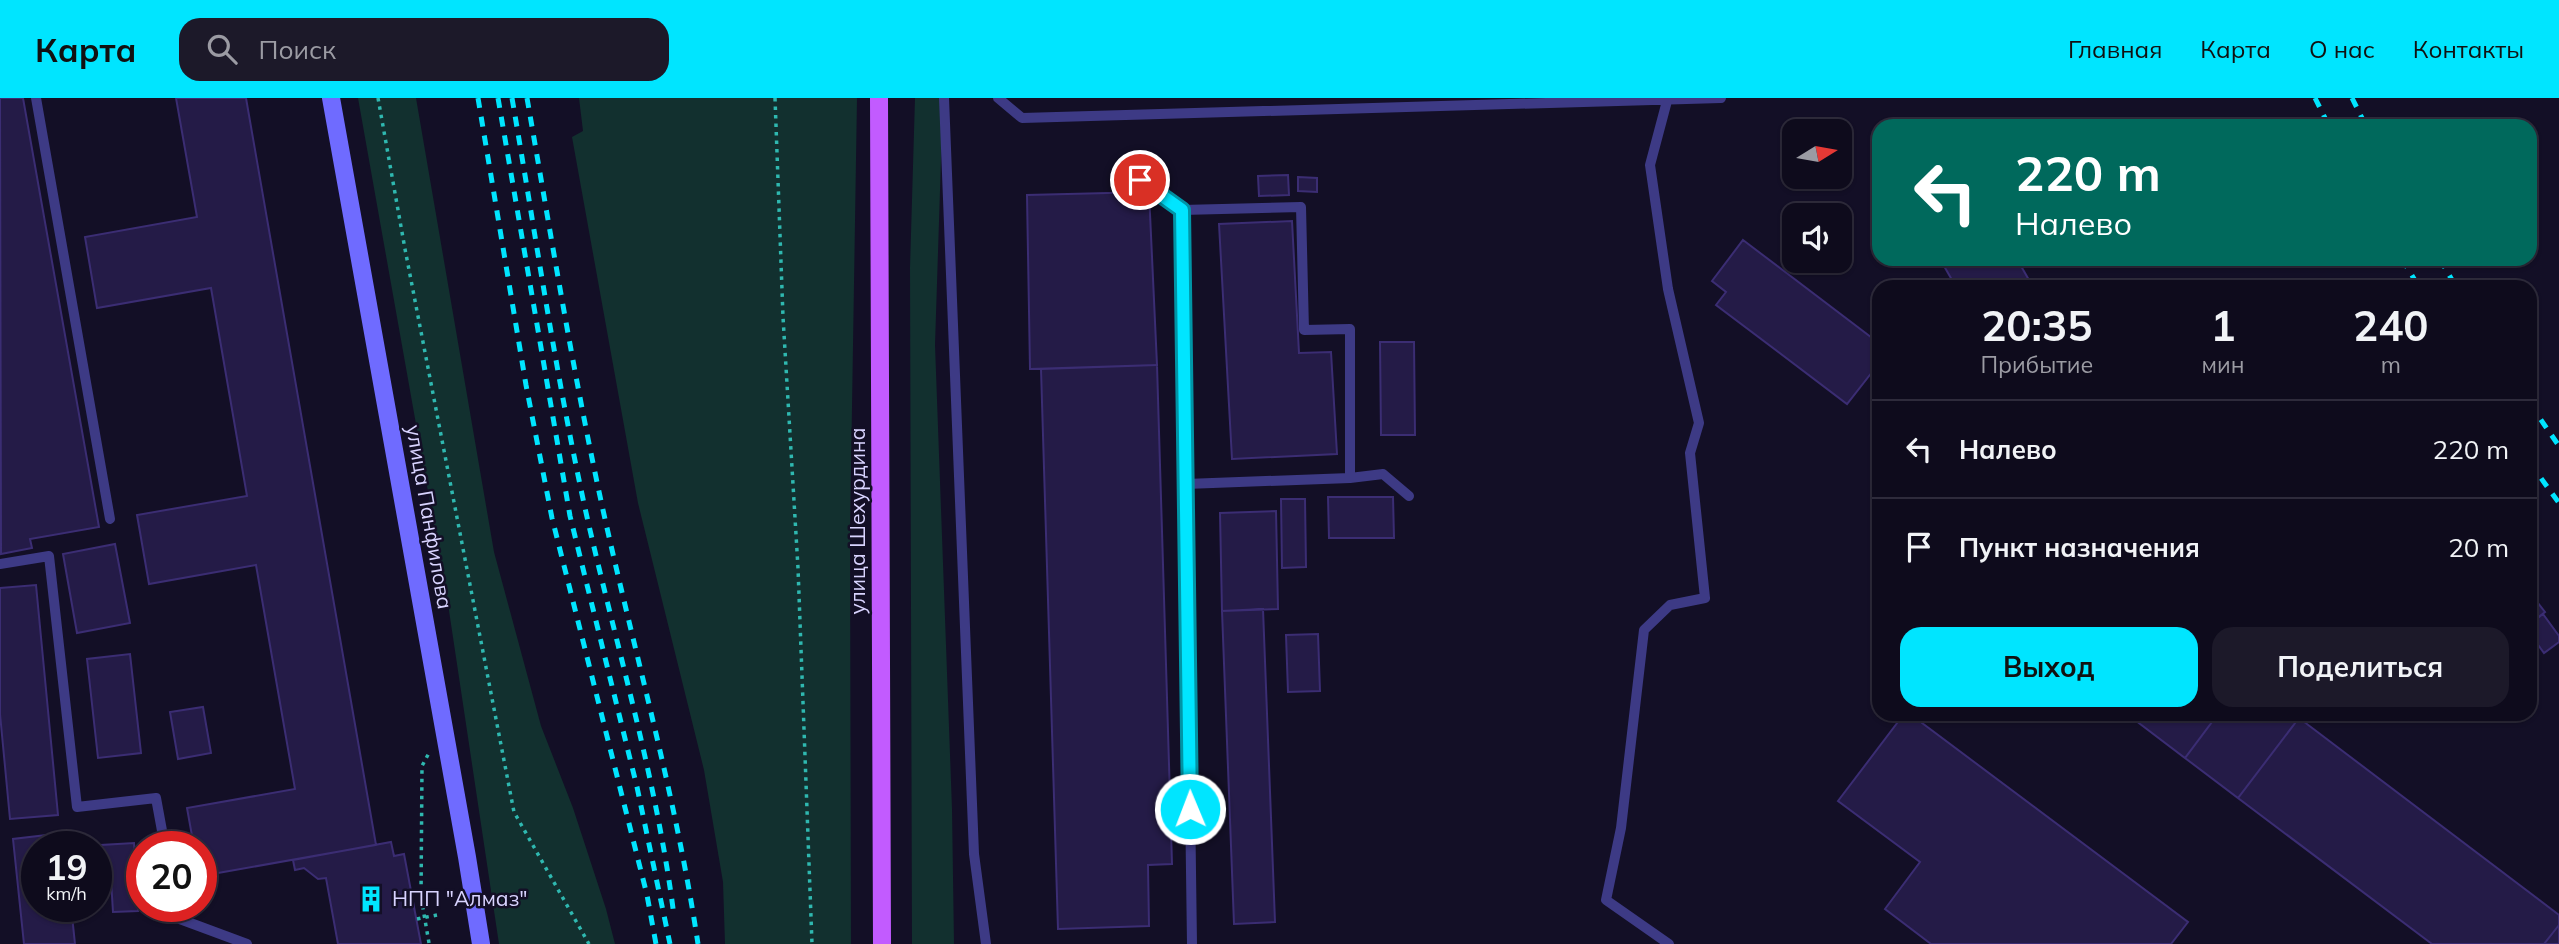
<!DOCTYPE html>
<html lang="ru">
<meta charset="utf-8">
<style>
:root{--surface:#0e0b1c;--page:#1c1929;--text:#f1f3f6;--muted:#9b9ba3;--line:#2e2b3b;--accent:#00e5ff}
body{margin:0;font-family:Mulish,sans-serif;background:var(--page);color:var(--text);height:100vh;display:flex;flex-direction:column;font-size:26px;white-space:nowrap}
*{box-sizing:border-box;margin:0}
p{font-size:23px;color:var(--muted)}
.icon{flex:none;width:38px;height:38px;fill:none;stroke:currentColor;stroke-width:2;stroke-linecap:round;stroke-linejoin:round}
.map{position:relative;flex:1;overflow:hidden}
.sheet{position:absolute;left:1872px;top:182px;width:665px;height:441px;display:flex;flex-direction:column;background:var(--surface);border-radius:21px;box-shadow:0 2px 5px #0004,0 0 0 2px var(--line)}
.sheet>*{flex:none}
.guide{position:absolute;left:1872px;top:21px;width:665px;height:147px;border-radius:21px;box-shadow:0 2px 5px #0004,0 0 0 2px var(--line);background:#00695c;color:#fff;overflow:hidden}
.needle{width:46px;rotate:79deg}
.controls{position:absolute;left:1782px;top:21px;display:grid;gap:14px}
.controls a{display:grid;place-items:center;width:70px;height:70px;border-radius:14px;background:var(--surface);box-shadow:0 2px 5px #0004,0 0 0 2px var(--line);font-size:35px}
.speed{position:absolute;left:21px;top:733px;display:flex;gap:14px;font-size:35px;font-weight:700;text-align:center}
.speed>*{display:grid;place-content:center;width:91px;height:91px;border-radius:50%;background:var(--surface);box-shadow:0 2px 5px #0004,0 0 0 2px var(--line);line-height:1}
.speed small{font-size:18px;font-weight:400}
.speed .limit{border:10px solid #d22;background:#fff;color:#111}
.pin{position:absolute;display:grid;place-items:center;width:60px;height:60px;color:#fff;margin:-30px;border:4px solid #fff;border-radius:50%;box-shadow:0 2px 7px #0007}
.me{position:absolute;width:77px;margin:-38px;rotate:359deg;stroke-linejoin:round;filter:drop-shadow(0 0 5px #0008)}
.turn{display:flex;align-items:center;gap:24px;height:147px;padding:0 28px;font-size:32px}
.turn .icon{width:91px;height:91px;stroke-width:2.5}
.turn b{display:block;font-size:49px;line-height:60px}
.eta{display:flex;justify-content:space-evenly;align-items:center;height:119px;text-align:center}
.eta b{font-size:42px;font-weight:700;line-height:49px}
.button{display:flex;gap:14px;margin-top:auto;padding:14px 28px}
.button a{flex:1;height:80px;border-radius:21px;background:var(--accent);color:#111;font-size:28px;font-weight:700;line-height:80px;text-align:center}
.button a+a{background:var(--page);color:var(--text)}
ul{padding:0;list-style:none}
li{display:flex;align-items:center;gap:21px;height:98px;padding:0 28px;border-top:2px solid var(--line)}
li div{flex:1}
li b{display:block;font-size:26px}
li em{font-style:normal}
header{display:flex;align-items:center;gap:42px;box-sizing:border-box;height:98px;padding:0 35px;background:var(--accent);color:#111}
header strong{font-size:33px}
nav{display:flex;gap:38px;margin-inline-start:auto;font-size:24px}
.search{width:490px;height:63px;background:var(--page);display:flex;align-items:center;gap:18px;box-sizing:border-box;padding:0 24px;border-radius:21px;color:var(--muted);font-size:26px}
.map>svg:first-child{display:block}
.green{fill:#12302f}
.building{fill:#241b47;stroke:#3b2d73;stroke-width:2}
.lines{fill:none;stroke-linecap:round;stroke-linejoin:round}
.path{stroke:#2fb8b0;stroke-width:3.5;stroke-dasharray:3.5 5;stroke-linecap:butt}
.lane{stroke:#3d3a85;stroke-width:10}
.secondary{stroke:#6f6bff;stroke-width:18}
.primary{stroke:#c25bff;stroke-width:18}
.rail{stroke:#00e5ff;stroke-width:5;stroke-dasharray:10 9;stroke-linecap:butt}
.route-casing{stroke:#0095a6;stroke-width:18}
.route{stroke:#00e5ff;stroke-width:12}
.labels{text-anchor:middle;stroke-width:5;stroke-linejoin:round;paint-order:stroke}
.street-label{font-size:21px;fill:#d9d4ff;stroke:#130f26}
.poi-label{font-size:21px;fill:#d9d4ff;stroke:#130f26;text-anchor:start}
</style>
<header>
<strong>Карта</strong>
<div class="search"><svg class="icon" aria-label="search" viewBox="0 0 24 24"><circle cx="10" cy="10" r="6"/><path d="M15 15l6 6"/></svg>Поиск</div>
<nav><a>Главная</a><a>Карта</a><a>О нас</a><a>Контакты</a></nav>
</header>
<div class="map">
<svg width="2559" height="846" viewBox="0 0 2559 846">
<rect width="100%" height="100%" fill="#130f26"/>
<path class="green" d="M358,0H416L494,454L541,628L573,710L606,811L615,846H499L448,506Z
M579,0H857L850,433L851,846H725L723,784L704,672L638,405L572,39L583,33Z
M915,0H943L935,247L952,711L954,846H912L910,170Z"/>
<path class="building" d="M0,0H23L99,429L30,441L32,450L1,456Z
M176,0H246L376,747L201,778V749H194L187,710L295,691L256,467L149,486L137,417L247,398L211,190L97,210L85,139L197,119Z
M1288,77L1289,97L1259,98L1258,78Z
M1298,79L1317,80V94L1298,93Z
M1149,94L1157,267L1030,271L1027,97Z
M1292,123L1299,255L1331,254L1337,356L1232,361L1219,126Z
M1743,142L1880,246V264L1847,306L1716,207L1726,194L1712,183Z
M1940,161H2017L2033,189H1956Z
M1380,244H1414L1415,337H1381Z
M1157,267L1172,766L1148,767L1149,828L1058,831L1041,271Z
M1328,399H1393L1394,440H1329Z
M1281,401H1305L1306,469L1282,470Z
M1276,413L1278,511L1222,513L1220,415Z
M115,446L130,525L77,535L63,456Z
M36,487L58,717L10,721L0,616V490Z
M2530,495L2545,514L2530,526Z
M1263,511L1275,824L1234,826L1222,513Z
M2543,516L2559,538V544L2544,555L2530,536V526Z
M1318,536L1320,593L1288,594L1286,537Z
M130,556L141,655L98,660L87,561Z
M203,609L211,655L178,661L170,614Z
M1904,616H1910L2188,824L2171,846H1931L1885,811L1920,764L1838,703Z
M2127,616H2218L2185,660Z
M2218,616H2302L2238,700L2185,660Z
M2299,620L2559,817V827L2544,846H2432L2238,700Z
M63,735L64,749H37V808H71L75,846H24L13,741Z
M391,744L394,758L404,756L421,846H338L326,780L318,781L304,770L295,772L293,762Z
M134,745L138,813L113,814L111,782H104L101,747Z
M2559,827V846H2544Z"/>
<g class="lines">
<path class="path" d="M378,0L405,151L514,714L589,846
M775,0L783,219L798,470L812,846
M417,821L437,817
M429,845L421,799L422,668L430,653"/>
<path class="lane" d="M36,0L110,421
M944,0L974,756L986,846
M998,0L1022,20L1721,0
M1667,3L1650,67L1668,191L1699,325L1690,355L1705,500L1670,507L1644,532L1621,730L1606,802L1669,846
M1140,82L1182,112
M1350,380L1383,376L1409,398
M1186,386L1350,380V231L1304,232L1301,109L1182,112L1192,846
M0,466L49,458L77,709L156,700L165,749
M175,808L177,820L247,846"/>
<path class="secondary" d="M331,0L467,759L481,846"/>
<path class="primary" d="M879,0L882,846"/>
<path class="rail" d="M478,0L526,287L552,420L647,797L656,846
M498,0L570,418L637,689L670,846
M512,0C536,139 556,280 587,419C617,551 657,683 674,818
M527,0C551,137 573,275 603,412C635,557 676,699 698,846
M2315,0L2329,28
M2352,0L2366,28
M2402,161L2419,189
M2440,161L2456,189
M2530,306L2559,348
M2530,365L2559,405"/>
</g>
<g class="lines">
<g class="route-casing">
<path id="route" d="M1140,82L1182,112L1190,711"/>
</g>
<use href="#route" class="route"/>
</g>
<defs>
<g id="building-bare" transform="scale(2.1)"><path d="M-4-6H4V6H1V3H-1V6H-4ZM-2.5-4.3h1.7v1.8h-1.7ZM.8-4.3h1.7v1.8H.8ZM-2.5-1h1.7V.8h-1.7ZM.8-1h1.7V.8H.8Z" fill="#00e5ff" stroke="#130f26" stroke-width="2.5" paint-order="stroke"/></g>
</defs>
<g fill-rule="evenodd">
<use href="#building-bare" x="371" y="801"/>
</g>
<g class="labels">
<g class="street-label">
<text transform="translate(429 419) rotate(80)" y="7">улица Панфилова</text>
<text transform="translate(858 423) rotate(-90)" y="7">улица Шехурдина</text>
</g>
<g class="poi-label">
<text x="392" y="808">НПП "Алмаз"</text>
</g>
</g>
</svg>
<div class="controls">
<a><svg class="needle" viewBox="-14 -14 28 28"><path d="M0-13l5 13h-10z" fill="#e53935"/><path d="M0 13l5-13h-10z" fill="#9b9ba3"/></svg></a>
<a><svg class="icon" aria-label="sound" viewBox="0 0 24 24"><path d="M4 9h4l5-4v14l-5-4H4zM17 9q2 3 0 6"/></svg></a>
</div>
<div class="speed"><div>19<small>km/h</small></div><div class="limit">20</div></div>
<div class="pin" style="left:1140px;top:82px;background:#d93025"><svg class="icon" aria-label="arrive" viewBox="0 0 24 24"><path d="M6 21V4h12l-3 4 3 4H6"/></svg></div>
<svg class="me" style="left:1190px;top:711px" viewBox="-20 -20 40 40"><circle r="17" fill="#00e5ff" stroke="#fff" stroke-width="3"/><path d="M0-11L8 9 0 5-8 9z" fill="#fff"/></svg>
<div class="guide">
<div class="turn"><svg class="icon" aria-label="left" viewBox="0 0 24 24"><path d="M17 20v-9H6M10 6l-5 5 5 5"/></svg><div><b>220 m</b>Налево</div></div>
</div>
<section class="sheet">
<div class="eta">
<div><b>20:35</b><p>Прибытие</p></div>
<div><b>1</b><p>мин</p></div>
<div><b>240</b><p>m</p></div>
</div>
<ul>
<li><svg class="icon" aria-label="left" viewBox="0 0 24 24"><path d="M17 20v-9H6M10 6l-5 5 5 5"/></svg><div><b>Налево</b></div><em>220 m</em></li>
<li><svg class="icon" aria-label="arrive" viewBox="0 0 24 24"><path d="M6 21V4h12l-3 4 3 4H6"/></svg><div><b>Пункт назначения</b></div><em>20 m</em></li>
</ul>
<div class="button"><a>Выход</a><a>Поделиться</a></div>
</section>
</div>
